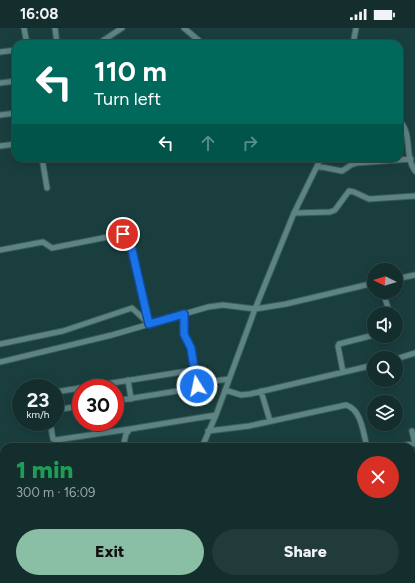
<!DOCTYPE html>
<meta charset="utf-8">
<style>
:root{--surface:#142e2e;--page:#213a3a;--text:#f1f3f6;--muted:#9da8aa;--line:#334a4a;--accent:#8abfa5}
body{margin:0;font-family:Figtree,sans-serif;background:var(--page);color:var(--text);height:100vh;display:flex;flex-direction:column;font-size:15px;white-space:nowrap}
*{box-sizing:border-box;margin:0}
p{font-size:13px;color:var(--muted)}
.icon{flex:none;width:22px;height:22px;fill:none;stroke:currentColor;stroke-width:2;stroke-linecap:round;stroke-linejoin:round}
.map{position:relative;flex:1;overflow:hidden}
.side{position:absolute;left:0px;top:415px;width:415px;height:140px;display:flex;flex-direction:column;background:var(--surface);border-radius:12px 12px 0 0;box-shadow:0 2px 10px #0003,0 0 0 1px var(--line)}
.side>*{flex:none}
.top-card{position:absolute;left:12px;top:12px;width:391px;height:122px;border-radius:12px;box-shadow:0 2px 10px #0003,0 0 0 1px var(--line);background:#00695c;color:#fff;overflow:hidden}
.needle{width:26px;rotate:275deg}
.buttons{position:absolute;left:367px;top:235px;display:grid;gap:8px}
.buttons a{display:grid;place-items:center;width:36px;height:36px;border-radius:50%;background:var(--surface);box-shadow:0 2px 10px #0003,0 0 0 1px var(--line);font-size:20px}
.speed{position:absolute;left:12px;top:351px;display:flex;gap:8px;font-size:20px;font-weight:700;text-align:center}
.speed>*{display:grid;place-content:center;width:52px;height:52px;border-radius:50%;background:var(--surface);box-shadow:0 2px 10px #0003,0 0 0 1px var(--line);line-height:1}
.speed small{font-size:10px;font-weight:400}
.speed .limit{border:6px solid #d22;background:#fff;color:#111}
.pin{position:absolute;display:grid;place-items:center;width:34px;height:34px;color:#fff;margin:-17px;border:2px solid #fff;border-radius:50%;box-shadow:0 1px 4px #0007}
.me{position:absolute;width:44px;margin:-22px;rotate:350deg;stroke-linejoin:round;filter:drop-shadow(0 0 3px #0008)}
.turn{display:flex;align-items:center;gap:14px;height:84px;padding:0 16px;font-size:18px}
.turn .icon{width:52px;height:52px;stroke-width:2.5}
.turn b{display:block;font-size:28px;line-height:34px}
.lanes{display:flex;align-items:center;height:38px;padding:0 16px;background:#0003;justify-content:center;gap:20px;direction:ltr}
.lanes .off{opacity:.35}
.round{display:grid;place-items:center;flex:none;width:42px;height:42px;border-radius:21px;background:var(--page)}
.overview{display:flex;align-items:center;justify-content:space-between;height:68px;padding:0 16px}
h1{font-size:24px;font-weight:800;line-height:30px;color:#1e9e55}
.button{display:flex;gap:8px;margin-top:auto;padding:8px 16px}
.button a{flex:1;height:46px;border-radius:24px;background:var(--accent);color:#111;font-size:16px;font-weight:800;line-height:46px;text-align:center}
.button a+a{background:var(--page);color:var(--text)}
.status{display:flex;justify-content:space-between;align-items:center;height:28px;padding:0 20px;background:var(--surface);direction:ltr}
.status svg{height:11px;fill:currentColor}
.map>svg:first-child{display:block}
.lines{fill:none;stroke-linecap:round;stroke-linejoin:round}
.minor-casing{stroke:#3b5b5b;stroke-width:7}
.major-casing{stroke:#3b5b5b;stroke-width:8}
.minor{stroke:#5e8383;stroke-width:5}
.major{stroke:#4ab1c8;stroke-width:6}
.route-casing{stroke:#114b97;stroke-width:10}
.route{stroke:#1a73e8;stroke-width:7}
</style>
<div class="status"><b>16:08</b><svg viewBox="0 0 49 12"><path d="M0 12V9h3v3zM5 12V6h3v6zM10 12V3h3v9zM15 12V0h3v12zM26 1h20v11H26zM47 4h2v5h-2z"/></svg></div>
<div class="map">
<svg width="415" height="555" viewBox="0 0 415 555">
<rect width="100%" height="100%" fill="#1a3e3e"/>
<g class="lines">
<g class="minor-casing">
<path id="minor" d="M24,0L27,16
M55,0L57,16
M184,0L203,16
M98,16L122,0
M353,16L356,0
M0,24L16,22
M0,55L16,53
M0,87L16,85
M399,92C413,106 404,128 415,143
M0,118L16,116
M42,130L47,160
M317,138L342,143L351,137L357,135L411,131
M294,185L330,184L335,182L349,163L354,164L369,171L415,168
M0,222L43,214L52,220L123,206L129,209L149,295
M396,251L415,247
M383,264L390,286
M0,316L63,303L132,280L148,295
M396,331L415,325
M0,334L112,307L208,279L223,277L255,281L294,185L321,130
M343,344L338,318L339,316L374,307
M128,352L131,371
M198,355L229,351
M78,360L81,377
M225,362L241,367L250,366L374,337
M261,363L270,393
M55,364L194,342
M115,373L196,360L198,355L191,320L184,306V286
M55,382L81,378
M50,394L53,411L56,412L130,401
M208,403L249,398L346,377C362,382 363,405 367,419
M412,403L415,416
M123,419L126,406L130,401L216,387
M202,419L216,387L255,281L286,276L374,255
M397,419L415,415
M411,449L415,448
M0,479H4
M411,486L415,485
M411,507L415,519
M106,551L113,555
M209,551L210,555
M279,551L280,555
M142,555L144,551
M184,555L187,551
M299,555L316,551
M390,555L396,554V555"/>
</g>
<g class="major-casing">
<path id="major" d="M0,523L4,549"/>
</g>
<use href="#minor" class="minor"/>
<use href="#major" class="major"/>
</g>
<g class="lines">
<g class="route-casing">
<path id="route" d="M123,206L129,209L149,296L184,286V306L191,320L197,358"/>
</g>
<use href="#route" class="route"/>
</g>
</svg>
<div class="buttons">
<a><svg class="needle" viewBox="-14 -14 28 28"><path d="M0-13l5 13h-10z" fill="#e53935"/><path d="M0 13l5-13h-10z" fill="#9da8aa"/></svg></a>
<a><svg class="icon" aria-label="sound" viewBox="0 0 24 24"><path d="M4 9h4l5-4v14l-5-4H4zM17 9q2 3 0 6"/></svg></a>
<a><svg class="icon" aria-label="search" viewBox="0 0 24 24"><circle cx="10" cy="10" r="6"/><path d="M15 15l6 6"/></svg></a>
<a><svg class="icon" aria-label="layers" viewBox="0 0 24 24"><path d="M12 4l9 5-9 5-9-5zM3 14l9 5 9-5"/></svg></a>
</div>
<div class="speed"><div>23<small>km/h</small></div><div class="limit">30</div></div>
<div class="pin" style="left:123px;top:206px;background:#d93025"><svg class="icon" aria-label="arrive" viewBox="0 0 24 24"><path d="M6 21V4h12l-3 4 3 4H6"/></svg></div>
<svg class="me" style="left:197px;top:358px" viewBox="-20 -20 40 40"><circle r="17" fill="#1a73e8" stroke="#fff" stroke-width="3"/><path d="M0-11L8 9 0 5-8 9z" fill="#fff"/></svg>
<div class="top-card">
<div class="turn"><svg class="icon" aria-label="left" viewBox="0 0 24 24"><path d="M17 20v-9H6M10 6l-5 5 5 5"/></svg><div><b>110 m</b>Turn left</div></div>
<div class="lanes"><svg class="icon" aria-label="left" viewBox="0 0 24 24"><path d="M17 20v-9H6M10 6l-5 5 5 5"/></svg><svg class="icon off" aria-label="ahead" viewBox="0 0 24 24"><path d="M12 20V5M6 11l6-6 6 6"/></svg><svg class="icon off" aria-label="right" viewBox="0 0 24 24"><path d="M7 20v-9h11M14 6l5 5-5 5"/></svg></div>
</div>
<section class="side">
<div class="overview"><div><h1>1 min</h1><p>300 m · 16:09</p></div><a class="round" style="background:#d93025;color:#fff"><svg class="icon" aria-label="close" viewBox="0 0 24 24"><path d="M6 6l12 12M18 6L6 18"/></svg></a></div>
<div class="button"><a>Exit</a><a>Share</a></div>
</section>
</div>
